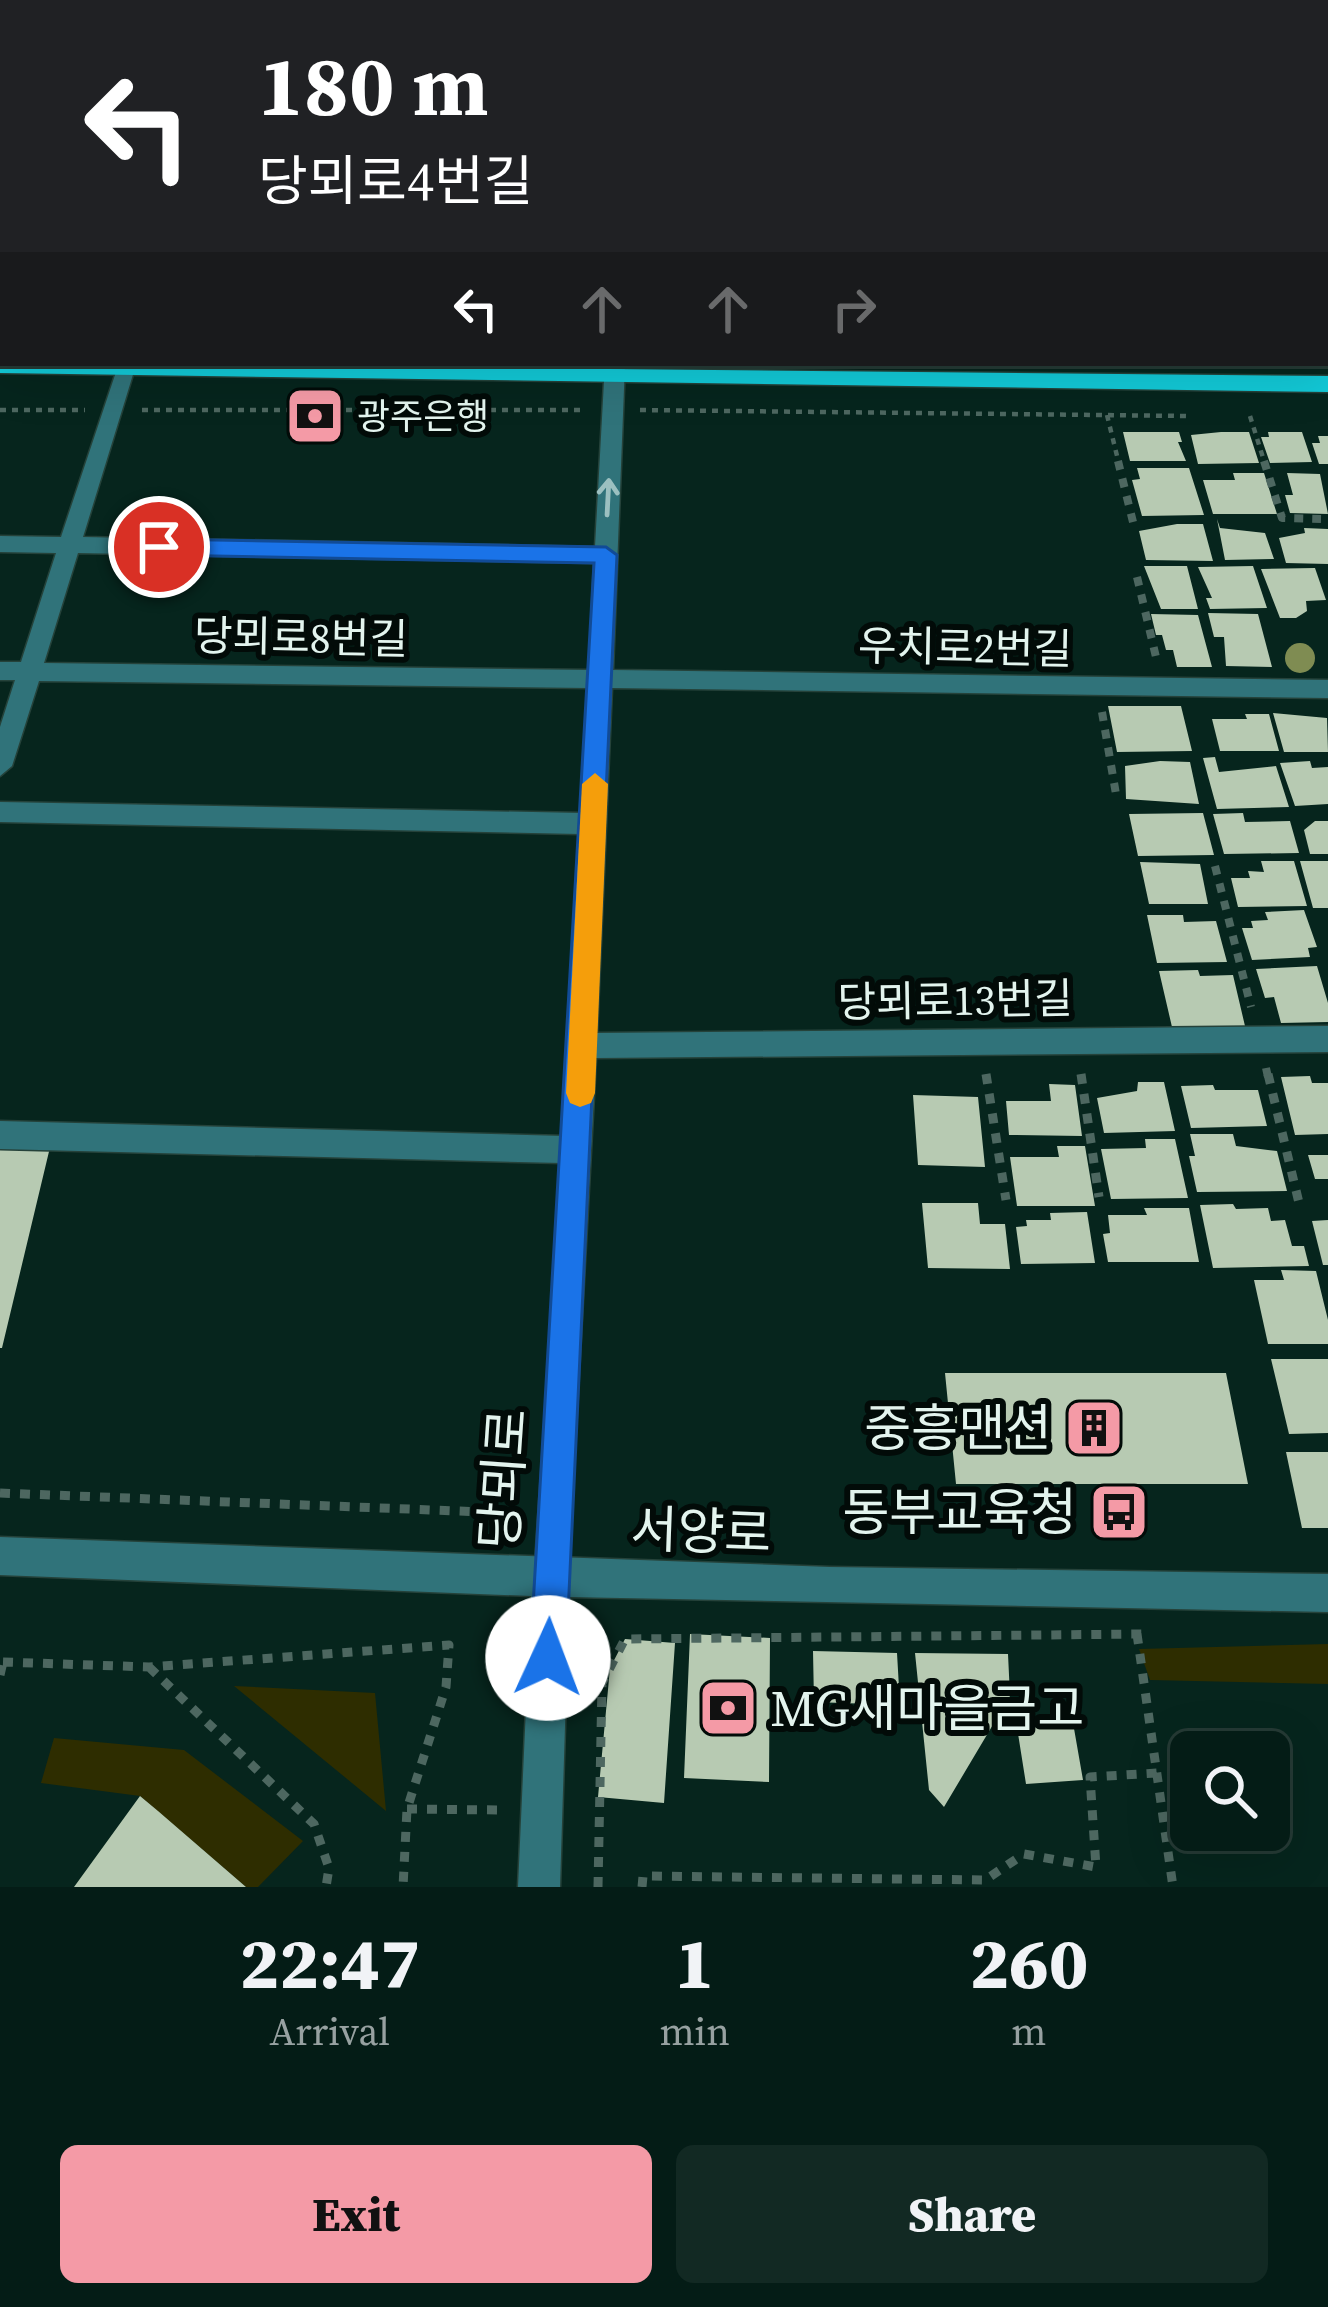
<!DOCTYPE html>
<meta charset="utf-8">
<style>
:root{--surface:#041c16;--page:#122923;--text:#f1f3f6;--muted:#97a1a1;--line:#253a35;--accent:#f49aa6}
body{margin:0;font-family:"Source Serif 4","Noto Sans KR",serif;background:var(--page);color:var(--text);height:100vh;display:flex;flex-direction:column;font-size:45px;white-space:nowrap}
*{box-sizing:border-box;margin:0}
p{font-size:39px;color:var(--muted)}
.icon{flex:none;width:66px;height:66px;fill:none;stroke:currentColor;stroke-width:2;stroke-linecap:round;stroke-linejoin:round}
.map{position:relative;height:1887px;overflow:hidden}
.side{display:flex;flex-direction:column;background:var(--surface);flex:1}
.side>*{flex:none}
.guide{position:absolute;left:0px;top:0px;width:1329px;height:366px;box-shadow:0 12px 48px #0002,0 0 0 3px var(--line);background:#202124;color:#fff;overflow:hidden}
.fabs{position:absolute;left:1170px;top:1731px;display:grid;gap:24px}
.fabs a{display:grid;place-items:center;width:120px;height:120px;border-radius:18px;background:var(--surface);box-shadow:0 12px 48px #0002,0 0 0 3px var(--line);font-size:60px}
.pin{position:absolute;display:grid;place-items:center;width:102px;height:102px;color:#fff;margin:-51px;border:6px solid #fff;border-radius:50%;box-shadow:0 3px 12px #0007}
.me{position:absolute;width:132px;margin:-66px;rotate:2deg;stroke-linejoin:round;filter:drop-shadow(0 0 9px #0008)}
.turn{display:flex;align-items:center;gap:42px;height:252px;padding:0 60px;font-size:54px}
.turn .icon{width:156px;height:156px;stroke-width:2.5}
.turn b{display:block;font-size:84px;line-height:102px}
.lanes{display:flex;align-items:center;height:114px;padding:0 60px;background:#0003;justify-content:center;gap:60px;direction:ltr}
.lanes .off{opacity:.35}
.eta{display:flex;justify-content:space-evenly;align-items:center;height:204px;text-align:center}
.eta b{font-size:72px;font-weight:800;line-height:84px}
.button{display:flex;gap:24px;margin-top:auto;padding:24px 60px}
.button a{flex:1;height:138px;border-radius:18px;background:var(--accent);color:#111;font-size:48px;font-weight:800;line-height:138px;text-align:center}
.button a+a{background:var(--page);color:var(--text)}
.map>svg:first-child{display:block}
.green{fill:#2e2d00}
.building{fill:#b7cab2}
.lines{fill:none;stroke-linecap:round;stroke-linejoin:round}
.lane-casing{stroke:#25423a;stroke-width:3}
.street-casing{stroke:#25423a;stroke-width:3}
.primary-casing{stroke:#25423a;stroke-width:3}
.path-far2{stroke:#4d6760;stroke-width:4.5;stroke-dasharray:6 6;stroke-linecap:butt}
.path-far1{stroke:#4d6760;stroke-width:8;stroke-dasharray:9 9;stroke-linecap:butt}
.path{stroke:#4d6760;stroke-width:9;stroke-dasharray:10 10;stroke-linecap:butt}
.lane{fill:#30737a;fill-rule:evenodd}
.street{fill:#30737a;fill-rule:evenodd}
.primary{fill:#12c9d7;fill-rule:evenodd}
.tree{fill:#7f8c52}
.oneway{stroke:#9bc0c0}
.route{fill:#1a73e8;stroke:#114b97;stroke-width:3}
.slow{fill:#f59e0b}
.labels{text-anchor:middle;stroke-width:12;stroke-linejoin:round;paint-order:stroke}
.far-poi-label{font-size:36px;fill:#e3f4ee;stroke:#020b08;text-anchor:start}
.street-label{font-size:42px;fill:#e3f4ee;stroke:#020b08}
.near-poi-label{font-size:51px;fill:#e3f4ee;stroke:#020b08;text-anchor:end}
.near-street-label{font-size:51px;fill:#e3f4ee;stroke:#020b08}
</style>
<div class="map">
<svg width="1328" height="1887" viewBox="0 0 1328 1887">
<rect width="100%" height="100%" fill="#06251d"/>
<path class="green" d="M1328,1644V1684L1150,1680L1139,1649Z
M234,1686L375,1693L386,1811Z
M54,1738L184,1750L303,1841L258,1887H246L140,1796L41,1783Z"/>
<path class="building" d="M1123,432H1179L1182,442H1178L1186,461H1130Z
M1221,432H1249L1259,463L1198,464L1191,435Z
M1268,432H1302L1312,462L1270,463L1261,437H1269Z
M1318,436H1328V464H1319L1312,443H1320Z
M1137,468H1189L1204,515L1142,516L1132,480L1140,479Z
M1233,473H1264L1277,514H1213L1203,480H1235Z
M1287,473L1320,474L1328,514L1290,513L1285,495H1293Z
M1217,519L1220,528L1265,533L1274,559L1225,560Z
M1177,524H1203L1213,561L1146,560L1139,531Z
M1304,528L1328,529V564L1286,563L1279,538L1305,533Z
M1144,566H1187L1198,609H1161Z
M1253,566L1267,608L1210,609L1206,598H1212L1198,567Z
M1315,568L1326,600L1306,601L1307,611L1296,618H1280L1261,569Z
M1208,613L1258,614L1272,667L1226,666L1224,637H1214Z
M1151,614L1198,615L1212,667H1177L1173,650H1166L1162,635H1156Z
M1108,706H1181L1192,751L1117,752Z
M1273,713L1327,718L1328,752H1284Z
M1245,714H1269L1279,751H1220L1212,719H1247Z
M1215,757L1219,772L1276,766L1289,807L1217,809L1203,758Z
M1160,761L1190,762L1199,804L1126,799L1125,766Z
M1310,761L1312,768L1328,767V804L1295,806L1280,763Z
M1203,813L1214,855L1138,856L1129,814Z
M1243,813L1245,822L1290,821L1299,853L1224,854L1213,814Z
M1315,821H1328V854H1310L1304,830Z
M1261,861H1294L1307,906L1238,907L1231,878H1250L1248,871L1264,872Z
M1300,861H1328V908H1313Z
M1140,862L1200,864L1208,904H1149Z
M1304,910L1317,947L1308,948L1310,957L1252,960L1242,928H1253L1251,921L1268,920L1265,912Z
M1147,915H1183L1184,922L1216,921L1227,962L1157,963Z
M1317,966L1328,1003V1022L1281,1023L1274,997L1265,998L1256,969Z
M1198,970L1200,976L1233,975L1245,1026L1172,1027L1159,971Z
M1310,1076L1312,1083H1328V1134L1295,1135L1281,1077Z
M1138,1082H1164L1175,1131L1104,1133L1097,1098L1137,1091Z
M1049,1084L1075,1085L1082,1136L1009,1135L1006,1101H1051Z
M1213,1085L1215,1090H1258L1267,1126L1191,1128L1181,1086Z
M913,1095L978,1097L985,1167L918,1165Z
M1190,1134H1233L1236,1146L1277,1151L1287,1191L1197,1192L1189,1156H1195Z
M0,1139H52L2,1348H0Z
M1145,1139H1175L1188,1198L1111,1199L1101,1149L1146,1148Z
M1057,1146H1085L1095,1206H1017L1010,1157H1059Z
M1308,1155H1328V1179H1315Z
M922,1203H978L980,1224H1005L1010,1269L928,1268Z
M1233,1204L1236,1209L1268,1208L1271,1221L1285,1220L1292,1246H1304L1309,1266L1213,1268L1200,1205Z
M1144,1208H1189L1199,1262H1108L1103,1234L1110,1233L1108,1215H1147Z
M1087,1212L1095,1263L1021,1264L1016,1227L1027,1226L1026,1220H1051L1050,1213Z
M1328,1220V1265H1323L1312,1221Z
M1281,1270L1316,1271L1328,1320V1344H1268L1254,1280H1284Z
M1271,1359H1328V1433L1289,1434Z
M945,1373H1226L1248,1484H956Z
M1286,1452H1328V1528H1302Z
M690,1634L770,1638L769,1782L684,1778Z
M625,1639L675,1643L664,1803L598,1797L610,1668Z
M813,1651L897,1653L900,1705L814,1702Z
M915,1653L1008,1654L1010,1696L944,1807L929,1790Z
M1072,1717L1083,1780L1026,1784L1016,1721Z
M140,1796L158,1811L246,1887H74Z"/>
<g class="lines">
<g class="lane-casing">
<path id="lane" d="M0,44L3,45V56L0,55Z
M0,81H3V91H0Z
M0,205H3V217H0Z
M119,363H132L135,368L83,537L595,547L605,363H625L613,670L1328,680V698L612,688L597,1033L1328,1026V1052L596,1058L568,1578L563,1590L551,1595L539,1590L534,1578L562,1163L0,1149V1121L564,1136L580,834L0,822V802L581,813L588,688L39,681L12,766L0,776V727L15,680H0V662H21L56,553L0,552V536L61,537ZM78,553L594,563L589,670L44,663Z"/>
</g>
<g class="street-casing">
<path id="street" d="M0,1537L830,1567L1328,1574V1612L569,1597L560,1887H518L531,1596L0,1575Z"/>
</g>
<g class="primary-casing">
<path id="primary" d="M0,319H3V333H0Z
M1326,329H1328V343H1326Z
M0,359L3,363L1328,376V392L0,373Z"/>
</g>
<path class="path-far2" d="M0,410H85
M142,410H583
M640,410L1189,416
M1107,415L1119,464
M1250,416L1265,464"/>
<path class="path-far1" d="M1118,461L1133,522
M1264,461L1282,518L1321,519
M1137,577L1156,657
M1102,712L1117,800
M1215,866L1251,1007
M1266,1068L1268,1077"/>
<path class="path" d="M986,1074L1006,1200
M1081,1074L1099,1197
M1268,1074L1300,1207
M0,1493L509,1513
M1137,1634L1173,1887
M3,1662L149,1667L449,1645L446,1687L407,1809L403,1887
M149,1667L314,1824L329,1868L326,1887
M0,1675L3,1662
M407,1809L502,1810
M598,1887L602,1683L625,1639L1144,1634
M642,1887L643,1876L985,1880L1024,1854L1096,1867L1090,1777L1157,1773"/>
<use href="#lane" class="lane"/>
<use href="#street" class="street"/>
<use href="#primary" class="primary"/>
</g>
<circle class="tree" cx="1300" cy="658" r="15"/>
<defs><path id="oneway-shaft" d="M-6 0H5M1.5-3L5.5 0L1.5 3" fill="none" stroke-width="1.6" stroke-linecap="round" stroke-linejoin="round" transform="scale(3)"/></defs>
<use class="oneway" href="#oneway-shaft" transform="translate(608 497) rotate(-87)"/>
<path class="route" d="M159,539L606,547L617,555L566,1658L561,1670L548,1675L536,1670L530,1658L594,563L159,555L148,547Z"/>
<path class="slow" d="M595,773L608,784L595,1093L591,1103L580,1107L570,1103L566,1093L582,784Z"/>
<defs>
<g id="bank-square" transform="scale(3)"><rect x="-9" y="-9" width="18" height="18" rx="4" fill="#f49aa6" stroke="#020b08"/><path d="M-6-4H6V4H-6ZM0-2.3a2.3 2.3 0 1 0 0 4.6a2.3 2.3 0 1 0 0-4.6Z" fill="#111"/></g>
<g id="building-square" transform="scale(3)"><rect x="-9" y="-9" width="18" height="18" rx="4" fill="#f49aa6" stroke="#020b08"/><path d="M-4-6H4V6H1V3H-1V6H-4ZM-2.5-4.3h1.7v1.8h-1.7ZM.8-4.3h1.7v1.8H.8ZM-2.5-1h1.7V.8h-1.7ZM.8-1h1.7V.8H.8Z" fill="#111"/></g>
<g id="bus-square" transform="scale(3)"><rect x="-9" y="-9" width="18" height="18" rx="4" fill="#f49aa6" stroke="#020b08"/><path d="M-5-6H5V4H4V6H2V4H-2V6H-4V4H-5ZM-3.5-4V0h7V-4ZM-3.5 1.2v1.5H-2V1.2ZM2 1.2v1.5H3.5V1.2Z" fill="#111"/></g>
</defs>
<g fill-rule="evenodd">
<use href="#bank-square" x="315" y="416"/>
<use href="#building-square" x="1094" y="1428"/>
<use href="#bus-square" x="1119" y="1512"/>
<use href="#bank-square" x="728" y="1708"/>
</g>
<g class="labels">
<g class="far-poi-label">
<text x="357" y="429">광주은행</text>
</g>
<g class="street-label">
<text transform="translate(301 637) rotate(1)" y="15">당뫼로8번길</text>
<text transform="translate(965 647) rotate(1)" y="15">우치로2번길</text>
<text transform="translate(955 1000) rotate(-1)" y="15">당뫼로13번길</text>
</g>
<g class="near-poi-label">
<text x="1052" y="1446">중흥맨션</text>
<text x="1077" y="1530">동부교육청</text>
<text x="770" y="1726" text-anchor="start">MG새마을금고</text>
</g>
<g class="near-street-label">
<text transform="translate(503 1479) rotate(-86)" y="18">당뫼로</text>
<text transform="translate(701 1531) rotate(2)" y="18">서양로</text>
</g>
</g>
</svg>
<div class="fabs">
<a><svg class="icon" aria-label="search" viewBox="0 0 24 24"><circle cx="10" cy="10" r="6"/><path d="M15 15l6 6"/></svg></a>
</div>
<div class="pin" style="left:159px;top:547px;background:#d93025"><svg class="icon" aria-label="arrive" viewBox="0 0 24 24"><path d="M6 21V4h12l-3 4 3 4H6"/></svg></div>
<svg class="me" style="left:548px;top:1658px" viewBox="-20 -20 40 40"><circle r="19" fill="#fff"/><path d="M0-13L10 11 0 6-10 11z" fill="#1a73e8"/></svg>
<div class="guide">
<div class="turn"><svg class="icon" aria-label="left" viewBox="0 0 24 24"><path d="M17 20v-9H6M10 6l-5 5 5 5"/></svg><div><b>180 m</b>당뫼로4번길</div></div>
<div class="lanes"><svg class="icon" aria-label="left" viewBox="0 0 24 24"><path d="M17 20v-9H6M10 6l-5 5 5 5"/></svg><svg class="icon off" aria-label="ahead" viewBox="0 0 24 24"><path d="M12 20V5M6 11l6-6 6 6"/></svg><svg class="icon off" aria-label="ahead" viewBox="0 0 24 24"><path d="M12 20V5M6 11l6-6 6 6"/></svg><svg class="icon off" aria-label="right" viewBox="0 0 24 24"><path d="M7 20v-9h11M14 6l5 5-5 5"/></svg></div>
</div>
</div>
<section class="side">
<div class="eta">
<div><b>22:47</b><p>Arrival</p></div>
<div><b>1</b><p>min</p></div>
<div><b>260</b><p>m</p></div>
</div>
<div class="button"><a>Exit</a><a>Share</a></div>
</section>
